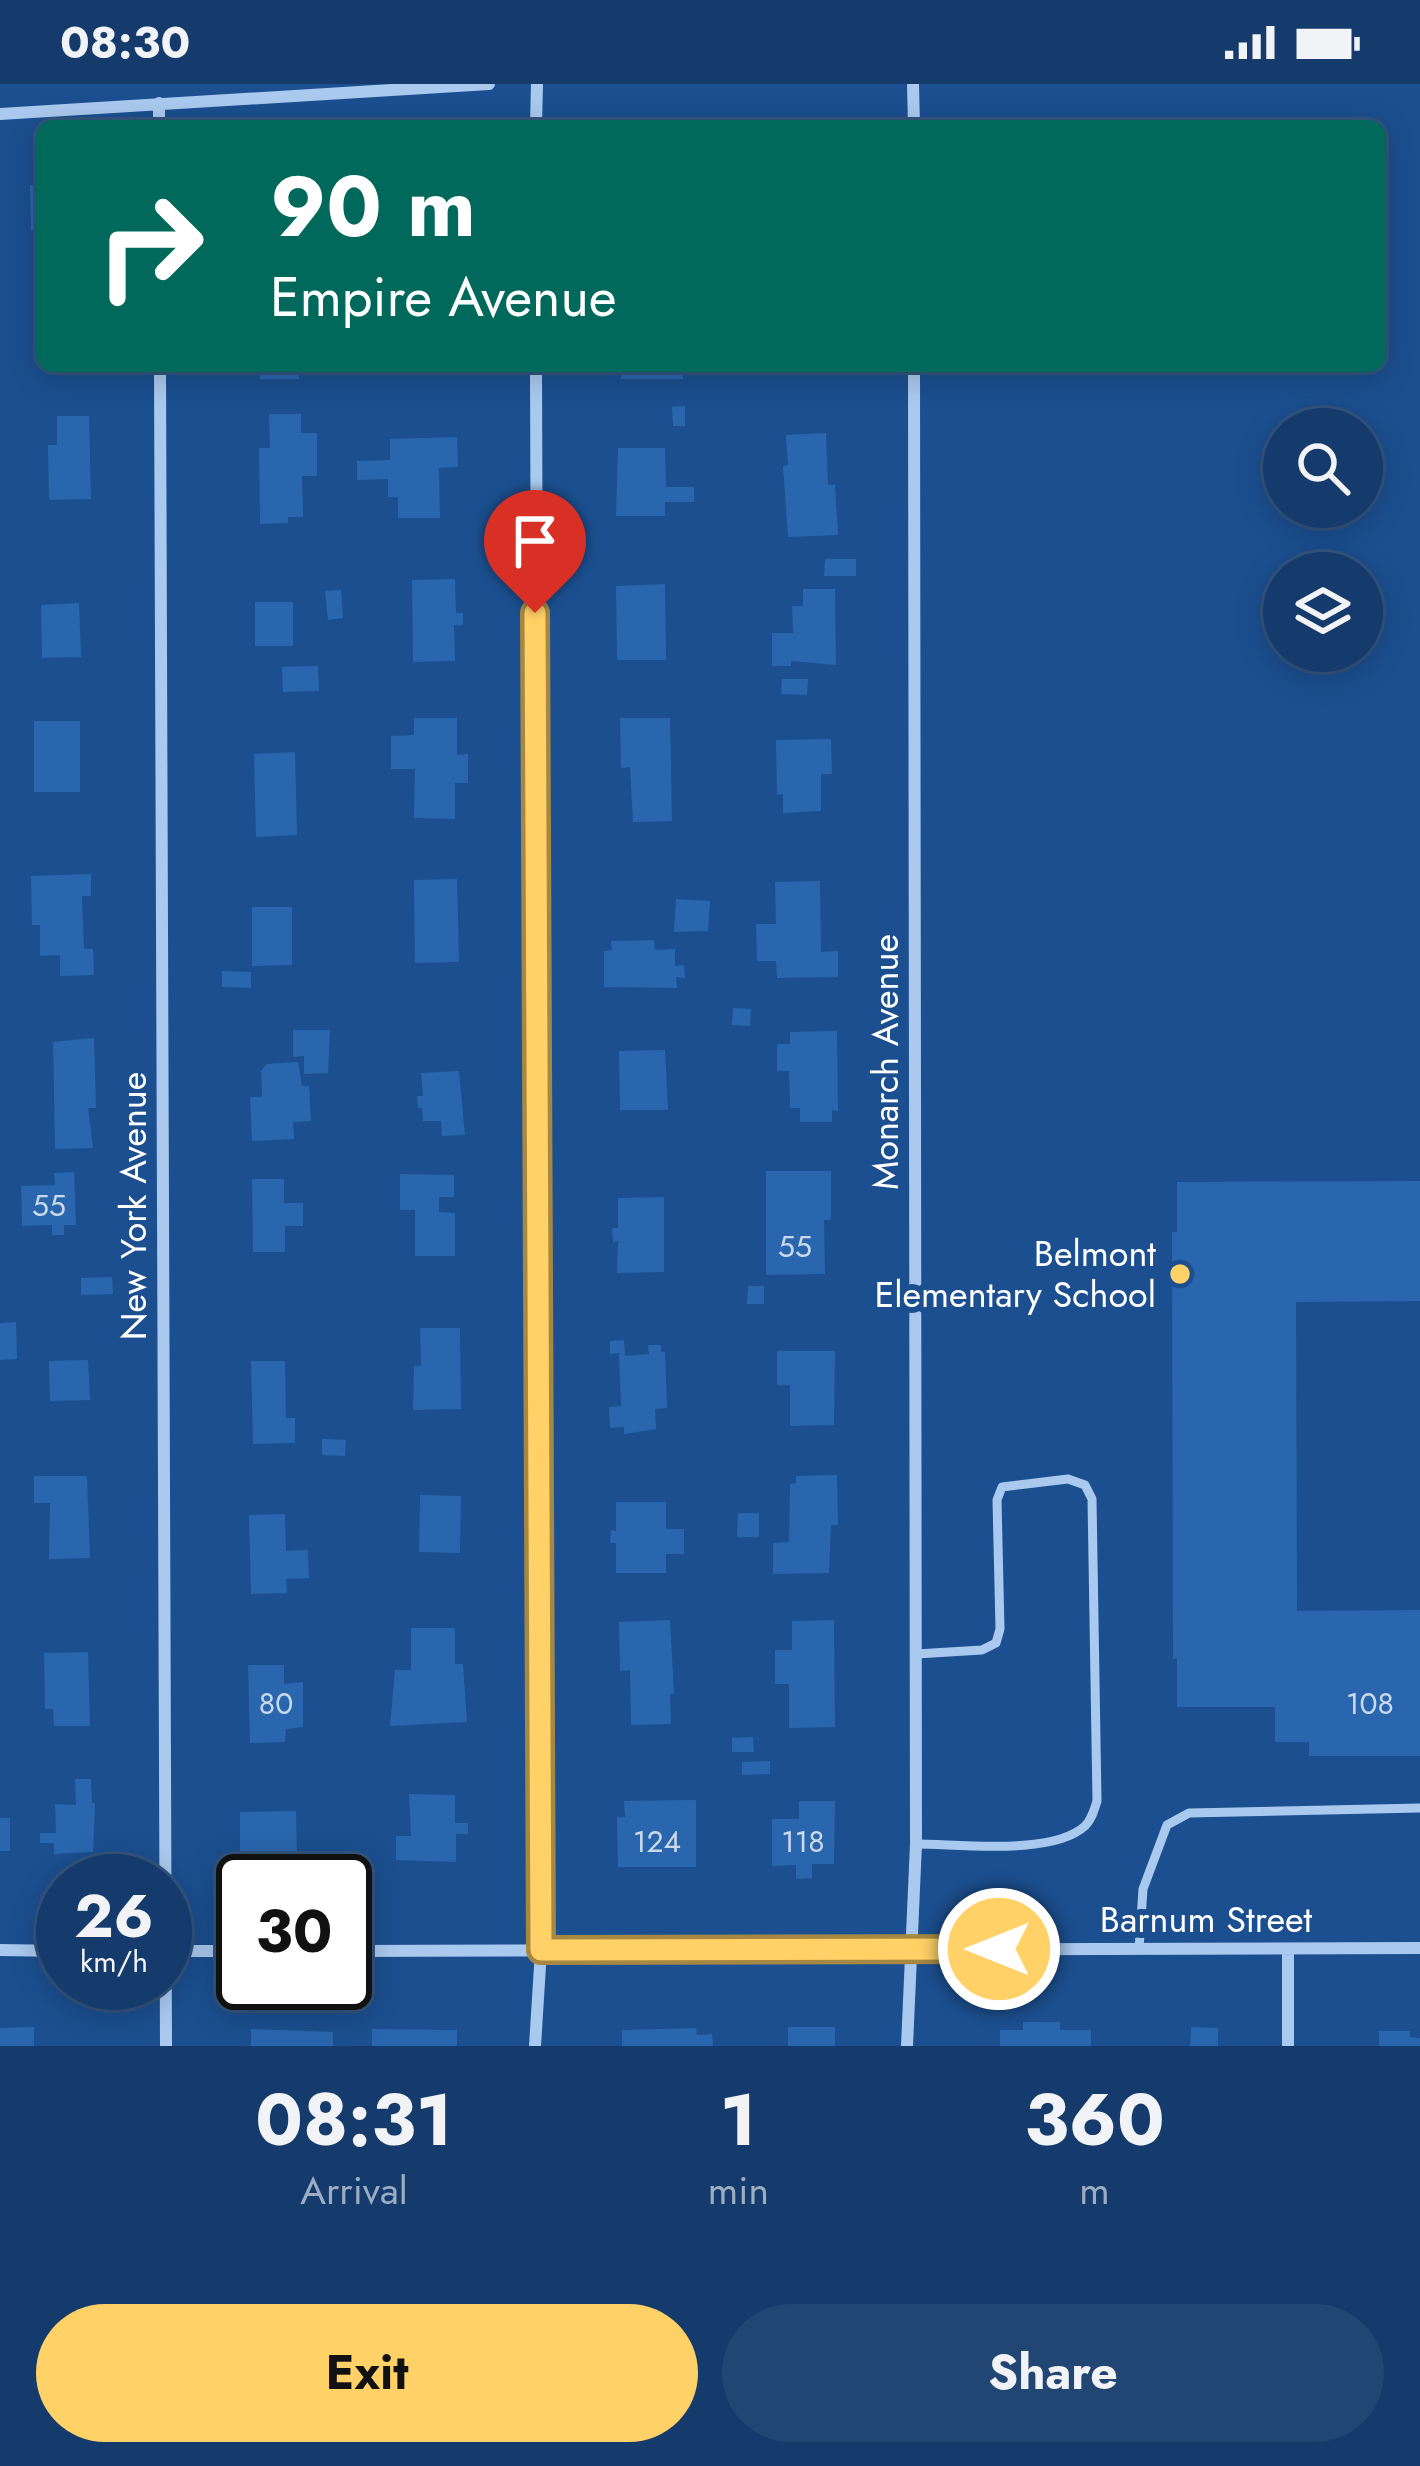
<!DOCTYPE html>
<style>
:root{--surface:#143b6b;--page:#214673;--text:#f1f3f6;--muted:#9dadc1;--line:#33557e;--accent:#ffd166}
body{margin:0;font-family:Jost,sans-serif;background:var(--page);color:var(--text);height:100vh;display:flex;flex-direction:column;font-size:45px;white-space:nowrap}
*{box-sizing:border-box;margin:0}
p{font-size:39px;color:var(--muted)}
.icon{flex:none;width:66px;height:66px;fill:none;stroke:currentColor;stroke-width:2;stroke-linecap:round;stroke-linejoin:round}
.map{position:relative;height:1962px;overflow:hidden}
.sheet{display:flex;flex-direction:column;background:var(--surface);flex:1}
.sheet>*{flex:none}
.top-card{position:absolute;left:36px;top:36px;width:1350px;height:252px;border-radius:18px;box-shadow:0 6px 30px #0003,0 0 0 3px var(--line);background:#00695c;color:#fff;overflow:hidden}
.controls{position:absolute;left:1263px;top:324px;display:grid;gap:24px}
.controls a{display:grid;place-items:center;width:120px;height:120px;border-radius:50%;background:var(--surface);box-shadow:0 6px 30px #0003,0 0 0 3px var(--line);font-size:60px}
.speed{position:absolute;left:36px;top:1770px;display:flex;gap:24px;font-size:60px;font-weight:700;text-align:center}
.speed>*{display:grid;place-content:center;width:156px;height:156px;border-radius:50%;background:var(--surface);box-shadow:0 6px 30px #0003,0 0 0 3px var(--line);line-height:1}
.speed small{font-size:30px;font-weight:400}
.speed .limit{border:6px solid #111;border-radius:18px;background:#fff;color:#111}
.pin{position:absolute;display:grid;place-items:center;width:102px;height:102px;color:#fff;margin:-123px -51px;border-radius:50% 50% 50% 0;rotate:-45deg;box-shadow:0 0 12px #0007}
.pin .icon{rotate:45deg}
.me{position:absolute;width:132px;margin:-66px;rotate:270deg;stroke-linejoin:round;filter:drop-shadow(0 0 9px #0008)}
.turn{display:flex;align-items:center;gap:42px;height:252px;padding:0 36px;font-size:54px}
.turn .icon{width:156px;height:156px;stroke-width:2.5}
.turn b{display:block;font-size:84px;line-height:102px}
.eta{display:flex;justify-content:space-evenly;align-items:center;height:204px;text-align:center}
.eta b{font-size:72px;font-weight:700;line-height:84px}
.action{display:flex;gap:24px;margin-top:auto;padding:24px 36px}
.action a{flex:1;height:138px;border-radius:72px;background:var(--accent);color:#111;font-size:48px;font-weight:700;line-height:138px;text-align:center}
.action a+a{background:var(--page);color:var(--text)}
.status{display:flex;justify-content:space-between;align-items:center;height:84px;padding:0 60px;background:var(--surface);direction:ltr}
.status svg{height:33px;fill:currentColor}
.map>svg:first-child{display:block}
.building{fill:#2a66ad}
.lines{fill:none;stroke-linecap:round;stroke-linejoin:round}
.service{stroke:#a9c9ee;stroke-width:9}
.minor{stroke:#a9c9ee;stroke-width:12}
.route-casing{stroke:#a68842;stroke-width:30}
.route{stroke:#ffd166;stroke-width:21}
.poi-dot{fill:#ffd166;stroke:#1b4f8f;stroke-width:4.5}
.labels{text-anchor:middle;stroke-width:12;stroke-linejoin:round;paint-order:stroke}
.number-label{font-size:30px;fill:#cad9ea}
.street-label{font-size:36px;fill:#fff;stroke:#1b4f8f}
.poi-label{font-size:36px;fill:#fff;stroke:#1b4f8f;text-anchor:end}
</style>
<div class="status"><b>08:30</b><svg viewBox="0 0 49 12"><path d="M0 12V9h3v3zM5 12V6h3v6zM10 12V3h3v9zM15 12V0h3v12zM26 1h20v11H26zM47 4h2v5h-2z"/></svg></div>
<div class="map">
<svg width="1420" height="1962" viewBox="0 0 1420 1962">
<rect width="100%" height="100%" fill="#1b4f8f"/>
<path class="building" d="M1380,64H1386L1387,106H1380Z
M30,101H42V146H31Z
M36,180H42V211H38Z
M259,282H298L299,295H260Z
M394,282H456V287L404,290L394,287Z
M621,282H682L683,295H621Z
M788,282H827V288H788Z
M685,322V342H673L672,323Z
M269,330H301V349H317V392H302L303,433H288V439L260,440L259,364H270Z
M57,332H89L91,415L49,416L48,361H57Z
M826,349L828,401H835L838,451L788,453L783,382L788,381L786,351Z
M457,353L458,383L439,384L440,434H398V413H388V395L357,396V377L390,376V355Z
M618,364H665L666,403H694V418H665V432H616Z
M825,475H856V492H824Z
M455,495L456,529H463V541H454L455,577L413,578L412,496Z
M665,500L666,576H617L616,502Z
M803,505H835L836,581L791,577V582H772V549H793L792,522H803Z
M341,506L343,534L328,536L325,507Z
M255,518H293V562H255Z
M79,519L81,573L42,574L41,521Z
M318,582L319,607L283,608L282,583Z
M782,595H808L807,611L781,610Z
M414,634H457V671L468,670V699H455V735L414,734L415,685H391V652L414,651Z
M620,634H670L672,737L633,738L630,683L621,684Z
M34,637H80V708H34Z
M831,655L832,690H821V727L783,729V710L777,711L776,656Z
M295,668L297,751L256,753L254,670Z
M91,790V812H82L84,865H93L94,891L60,892V871L40,872V841H32L31,792Z
M457,795L459,878L415,879L414,796Z
M820,797L821,868L838,867V893L777,894L776,877H757L756,840H776L775,798Z
M676,815L710,817L708,847L674,848Z
M252,823H292V881L252,882Z
M654,856L655,866L675,865V882L684,881L685,894L676,893L677,904L604,903V867L612,866L611,857Z
M222,887L251,888V904L222,903Z
M733,924L751,925L750,942L732,941Z
M293,946H330L328,989L304,990V972L293,973Z
M837,947L838,1027L832,1026V1038H800V1024H790L789,987H777V960H790V948Z
M94,954L96,1024H88L93,1064L55,1065L53,958Z
M665,966L668,1026H620L619,967Z
M298,978L302,1002H309L311,1037L293,1038L294,1055L252,1057L250,1013H262L261,987L267,980Z
M459,987L465,1051L442,1052L441,1037H423L422,1024H418L417,1012H423L421,989Z
M766,1087H831V1136H824L825,1190L766,1191Z
M74,1088L76,1141H64V1151H52V1141L22,1142L21,1102L55,1101L54,1089Z
M400,1090L454,1091V1113H439V1128L455,1129V1172H415V1126H400Z
M252,1095H284V1119H303V1142H285V1168H253Z
M1420,1097V1217L1296,1218L1297,1527L1420,1526V1672H1309V1658H1275V1623H1177V1574L1173,1575L1172,1148H1177V1098Z
M664,1113V1188L617,1189L618,1157L613,1158L612,1144H618V1114Z
M112,1193L113,1210L81,1211V1194Z
M748,1202H764V1220H747Z
M16,1238L17,1275L0,1276V1239Z
M420,1244H460L461,1325L413,1326L414,1282H421Z
M624,1256L625,1272L649,1270L648,1261H661V1268H665L667,1324L655,1325L656,1345L624,1350V1343L610,1344L609,1323L621,1322L619,1269L610,1270V1257Z
M777,1267H835L834,1341L790,1342V1301H777Z
M88,1276L90,1316L50,1317L49,1277Z
M251,1277H285L286,1334H295V1359L253,1360Z
M322,1355L346,1356L345,1372L322,1371Z
M837,1391L838,1441H831L829,1489L773,1490V1459L789,1458L790,1400L796,1399V1392Z
M34,1392H87L90,1474L49,1475L50,1419H34Z
M420,1411L461,1412L460,1469L419,1468Z
M616,1418H666V1445H684V1470H666V1489H616V1459H610L611,1446L616,1447Z
M738,1429H759V1453H737Z
M285,1430L286,1467L308,1466L309,1494L286,1495L287,1509L251,1510L249,1431Z
M670,1536L674,1610H670L671,1640L631,1641L630,1586L620,1587L619,1538Z
M834,1536L835,1643L789,1644V1600H775V1566H792V1537Z
M411,1544H455V1580H463L467,1638L390,1642L395,1586H411Z
M88,1568L90,1642H54L53,1625H45L44,1569Z
M248,1581H284V1600L303,1598V1643L286,1645L285,1658L250,1659Z
M753,1653L754,1668H732V1654Z
M770,1677V1690L742,1691V1678Z
M75,1695H91L92,1719H95L93,1768L54,1770V1759H40V1749H56L55,1720L76,1721Z
M409,1710L455,1711V1739H468V1750H456V1778L396,1776V1752H411Z
M696,1716V1783H618L617,1733H625L624,1717Z
M799,1717H835L834,1780H812V1794L796,1795V1781L772,1782V1735H799Z
M296,1727L297,1780L240,1781V1728Z
M0,1734H10V1767H0Z
M1023,1938H1060V1946H1091V1962H1000V1946H1023Z
M34,1943V1962H0V1944Z
M788,1943H835V1962H788Z
M1191,1943L1218,1944V1962H1190Z
M696,1944L697,1951L712,1950L713,1962H622V1946Z
M251,1945L333,1948V1962H251Z
M372,1945L457,1946V1962H372Z
M1379,1947H1410V1953L1420,1954V1962H1379Z"/>
<g class="lines">
<path class="service" d="M916,1570L982,1566L996,1559L1000,1545L997,1416L1002,1403L1068,1395L1085,1401L1092,1415L1097,1717C1094,1726 1092,1735 1085,1742C1052,1772 960,1760 916,1760
M1139,1865L1143,1805L1167,1741L1189,1729L1420,1724"/>
<path class="minor" d="M913,0L914,42
M0,30L489,0
M159,42V19
M536,42L537,0
M160,282L166,1962
M1288,1865V1962
M0,1866L63,1867
M165,1867H243
M345,1867L1420,1864
M535,1962L541,1866L536,282
M907,1962L916,1760L914,282"/>
</g>
<g class="lines">
<g class="route-casing">
<path id="route" d="M535,529L541,1866L999,1865"/>
</g>
<use href="#route" class="route"/>
</g>
<circle class="poi-dot" cx="1180" cy="1190" r="12"/>
<g class="labels">
<g class="number-label">
<text x="49" y="1132">55</text>
<text x="795" y="1173">55</text>
<text x="276" y="1630">80</text>
<text x="1370" y="1630">108</text>
<text x="657" y="1768">124</text>
<text x="803" y="1768">118</text>
</g>
<g class="street-label">
<text transform="translate(885 978) rotate(-90)" y="13">Monarch Avenue</text>
<text transform="translate(133 1122) rotate(-90)" y="13">New York Avenue</text>
<text x="1206" y="1848">Barnum Street</text>
</g>
<g class="poi-label">
<text x="1156" y="1182">Belmont<tspan x="1156" dy="41">Elementary School</tspan></text>
</g>
</g>
</svg>
<div class="controls">
<a><svg class="icon" aria-label="search" viewBox="0 0 24 24"><circle cx="10" cy="10" r="6"/><path d="M15 15l6 6"/></svg></a>
<a><svg class="icon" aria-label="layers" viewBox="0 0 24 24"><path d="M12 4l9 5-9 5-9-5zM3 14l9 5 9-5"/></svg></a>
</div>
<div class="speed"><div>26<small>km/h</small></div><div class="limit">30</div></div>
<div class="pin" style="left:535px;top:529px;background:#d93025"><svg class="icon" aria-label="arrive" viewBox="0 0 24 24"><path d="M6 21V4h12l-3 4 3 4H6"/></svg></div>
<svg class="me" style="left:999px;top:1865px" viewBox="-20 -20 40 40"><circle r="17" fill="#ffd166" stroke="#fff" stroke-width="3"/><path d="M0-11L8 9 0 5-8 9z" fill="#fff"/></svg>
<div class="top-card">
<div class="turn"><svg class="icon" aria-label="right" viewBox="0 0 24 24"><path d="M7 20v-9h11M14 6l5 5-5 5"/></svg><div><b>90 m</b>Empire Avenue</div></div>
</div>
</div>
<section class="sheet">
<div class="eta">
<div><b>08:31</b><p>Arrival</p></div>
<div><b>1</b><p>min</p></div>
<div><b>360</b><p>m</p></div>
</div>
<div class="action"><a>Exit</a><a>Share</a></div>
</section>
